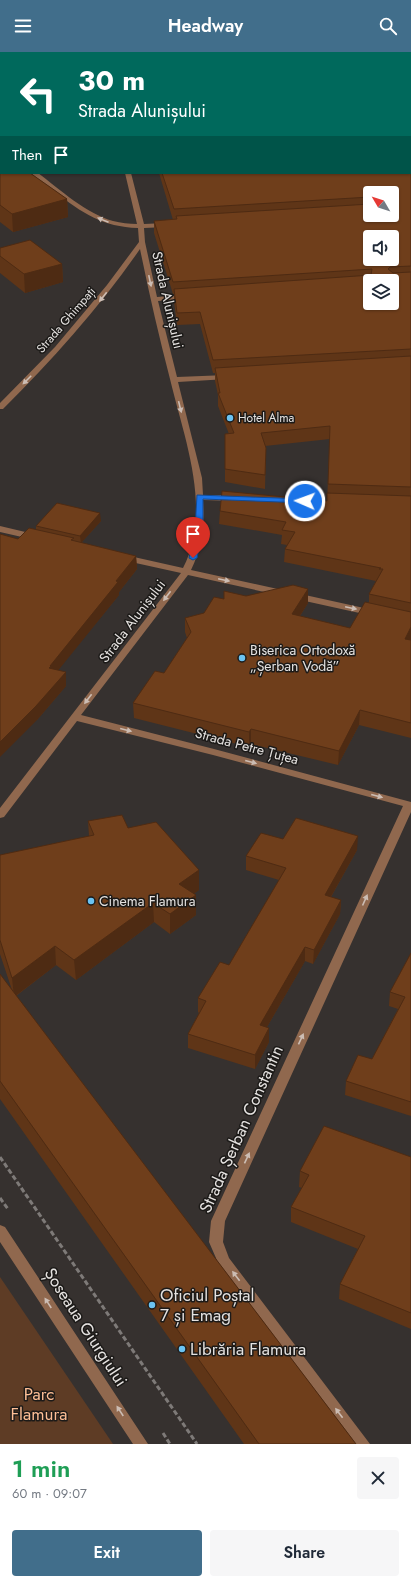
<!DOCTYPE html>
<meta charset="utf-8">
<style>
:root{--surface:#fff;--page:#f6f6f7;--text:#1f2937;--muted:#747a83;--accent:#416e8b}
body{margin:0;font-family:Jost,sans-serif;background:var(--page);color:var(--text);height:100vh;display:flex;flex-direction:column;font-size:15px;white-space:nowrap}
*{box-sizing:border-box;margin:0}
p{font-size:13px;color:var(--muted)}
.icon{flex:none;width:22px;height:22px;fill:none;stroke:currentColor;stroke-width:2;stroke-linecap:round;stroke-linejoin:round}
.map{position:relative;height:1392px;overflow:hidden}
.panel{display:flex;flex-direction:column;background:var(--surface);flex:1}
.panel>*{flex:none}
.guide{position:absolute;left:0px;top:0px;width:411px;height:122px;box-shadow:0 1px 3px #0004;background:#00695c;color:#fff;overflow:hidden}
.needle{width:26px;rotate:309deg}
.controls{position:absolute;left:363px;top:134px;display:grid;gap:8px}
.controls a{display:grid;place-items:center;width:36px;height:36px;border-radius:4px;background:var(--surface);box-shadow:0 1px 3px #0004;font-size:20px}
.pin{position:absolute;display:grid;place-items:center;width:34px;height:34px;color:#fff;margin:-41px -17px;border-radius:50% 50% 50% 0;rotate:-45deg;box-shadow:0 0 4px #0007}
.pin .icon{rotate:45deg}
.me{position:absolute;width:44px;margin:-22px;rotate:272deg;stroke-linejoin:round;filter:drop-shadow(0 0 3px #0008)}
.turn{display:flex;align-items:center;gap:14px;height:84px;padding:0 12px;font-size:18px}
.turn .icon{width:52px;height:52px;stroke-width:2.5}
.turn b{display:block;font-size:28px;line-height:34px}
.then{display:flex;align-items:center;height:38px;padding:0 12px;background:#0003;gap:8px;font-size:15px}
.round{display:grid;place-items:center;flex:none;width:42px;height:42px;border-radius:4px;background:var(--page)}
.head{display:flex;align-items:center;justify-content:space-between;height:68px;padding:0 12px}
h1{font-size:24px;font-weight:600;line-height:30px;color:#1e9e55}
.button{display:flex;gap:8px;margin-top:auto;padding:8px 12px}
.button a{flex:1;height:46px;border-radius:4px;background:var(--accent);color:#fff;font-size:16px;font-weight:600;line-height:46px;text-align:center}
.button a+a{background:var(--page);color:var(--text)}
header{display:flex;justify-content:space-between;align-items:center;height:52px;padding:0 12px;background:var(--accent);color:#fff;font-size:18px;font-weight:600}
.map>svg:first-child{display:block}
.green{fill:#5e3c25}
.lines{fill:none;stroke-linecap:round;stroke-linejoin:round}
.path{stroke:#7e7a78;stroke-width:3;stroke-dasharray:5 2.5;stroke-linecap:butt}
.minor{fill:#90684e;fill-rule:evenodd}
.wall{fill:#5f3517;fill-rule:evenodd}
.shaded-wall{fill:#4e2b13}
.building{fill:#6f3e1b;stroke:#4e2b13;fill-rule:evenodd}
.oneway{fill:#ccbdb4}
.route{fill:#1a73e8;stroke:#114b97}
.poi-dot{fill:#6bc3f2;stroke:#1c1a18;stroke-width:1.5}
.labels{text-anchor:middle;stroke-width:3;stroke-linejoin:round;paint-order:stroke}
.far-street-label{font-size:12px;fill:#e5e2e0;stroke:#1c1a18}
.far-poi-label{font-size:12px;fill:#e5e2e0;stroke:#1c1a18;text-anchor:start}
.street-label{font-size:14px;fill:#e5e2e0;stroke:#1c1a18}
.poi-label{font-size:14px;fill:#e5e2e0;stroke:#1c1a18;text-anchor:start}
.near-street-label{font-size:17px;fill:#e5e2e0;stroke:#1c1a18}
.near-poi-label{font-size:17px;fill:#e5e2e0;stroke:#1c1a18;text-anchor:start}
.near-park-label{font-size:17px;fill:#febf96;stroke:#1c1a18}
</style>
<header><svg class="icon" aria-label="menu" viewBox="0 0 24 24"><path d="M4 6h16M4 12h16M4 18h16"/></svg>Headway<svg class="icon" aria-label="search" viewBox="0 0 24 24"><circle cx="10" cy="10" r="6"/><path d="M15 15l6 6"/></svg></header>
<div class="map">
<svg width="411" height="1392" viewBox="0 0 411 1392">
<rect width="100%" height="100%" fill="#36312f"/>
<path class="green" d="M0,1225L113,1392H0Z"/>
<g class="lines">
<path class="path" d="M0,1105L197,1392
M0,1146L8,1157
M163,1381L170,1392"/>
<path class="minor" d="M93,0H99V1H93Z
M0,95H1V100H0Z
M31,121H38C59,137 87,162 113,169C121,171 129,172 137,172L125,121H131L144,172L166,171L169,173L166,175L144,176L145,190L157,245L186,243L190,245L186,247L158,249L177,325L227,323L231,325L227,327L178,330L202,426L203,443H235L239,446L235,449L203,448C205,472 202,496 191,518L373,558L378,561L373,564L188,523L81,663L214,697L411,750V760L225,1169L223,1190L229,1206L370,1392H354L219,1213L209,1190L211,1169L403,754L213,703L77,669L4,765L0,766V756L181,521L122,508L121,506L125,503L183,516C213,458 184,386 170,327C159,285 149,241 140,197C100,255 53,307 3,357H0V351L55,295L107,233L139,190L138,176C103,175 82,161 55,140C47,134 38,128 31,121Z
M0,474L38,483L39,485L35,488L0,480Z
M0,1173L5,1175L148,1392H133L0,1190Z"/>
</g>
<path class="wall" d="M0,0H77V1H1V18H0Z
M114,0H411V587L410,588H411V686L359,673L338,713L251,692L249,695L134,666L133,651L164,621L187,586L185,580V566L204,561L224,547L246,544L308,551L300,564L350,576L369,550V542L376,529L284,510L285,497L287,493L281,492L282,483L219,472L220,459L327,449L330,387L265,394L266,396L265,437L225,430V382H229L218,354V343L215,329V321H213L200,272L177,273L174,249V242H173L154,181V169L173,168L159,121H410V1H114ZM370,141L392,163H370Z
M0,20H1V54L0,53Z
M0,100L67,147L68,165L13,180L0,170Z
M0,196L62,212L63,230L25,241L0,221Z
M101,469L81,491L136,504L137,517L119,540V543L58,618L66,634L37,668L18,487L36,477V474Z
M88,769L128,776L199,838L193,842L196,863L170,882L154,870L76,928L56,913L16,944L356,1392H244L0,1047V922L12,938L0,902V803L89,784Z
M283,787L357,798L331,845L341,848L340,862L313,912L305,909L267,975L269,990L255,1017L188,996V982L199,961L198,960V946L229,913L279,828L246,818V804Z
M411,901V1064L345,1043L346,1029L372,1007L398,957L389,954L390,940Z
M411,1105V1277L339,1247L340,1232L358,1197L291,1170V1155L302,1136L299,1135L300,1119Z"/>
<path class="shaded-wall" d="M410,81H411V92H410Z
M67,147L68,165L13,180L12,162Z
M62,212L63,230L25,241L24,222Z
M100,461L101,469L81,491L80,484Z
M136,504L137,517L119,540V543L52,626L49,616L50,614Z
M308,537V551L292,576V562Z
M411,575V587L404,601L405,587Z
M66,620V634L37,668L0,705V690Z
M360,658L359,673L338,713L339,699Z
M251,677V692L249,695V680Z
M358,784L357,798L324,857L325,843Z
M199,818V838L180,852L179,832Z
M196,843V863L170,882V862Z
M341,848L340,862L313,912L314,898Z
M153,851L154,870L76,928L74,908Z
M55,894L56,913L14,945L12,926Z
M305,895V909L260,987V973Z
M269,976V990L255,1017V1003Z"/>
<path class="building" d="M0,0H75V1H1V9H0Z
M116,0H411V81H410V1H116Z
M0,20H1V45H0Z
M411,87V214L390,215L388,217L393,221L411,220V297L213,308L200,260L177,261L174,237L371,223L372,217L173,230L154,169L177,167L176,164L370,152V163H392V141H370V145L174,157L162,121H410V88ZM370,185H392V207H370ZM370,229H392V251H370Z
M0,100H1V121H30L67,147L12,162L0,153Z
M30,188L62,212L24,222L0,204V196Z
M411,304V435L328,432L330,374L261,381L266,396L265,423L225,417V382L234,381L218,341H220L215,316Z
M222,439L327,449V441L411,444V551L369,542L383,517H379L381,516L285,497L295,480L282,478L286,470L220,459Z
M57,451L100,461L80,484L36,474Z
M29,476L74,486L71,488L136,504L116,529L118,530L50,614H51L49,616L66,620L36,654L0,690V482L18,487Z
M293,533L308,537L292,562L350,576L365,550L411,560V575L405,587L411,588V671L360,658L339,699L251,677L249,680L133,651L155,619L164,621L191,580L185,566L204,561L214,545L224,547V539L246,544Z
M122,763L128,776L156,770L199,818L179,832L196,843L170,862L153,851L74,908L55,894L12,926L0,888V803L94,783L88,769Z
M296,766L358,784L325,843L341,848L314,898L305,895L260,973L269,976L255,1003L188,982L206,949L198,946L220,910L229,913L286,816L246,804L261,781L283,787Z
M411,901V1050L346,1029L358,1003L372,1007L405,945L390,940Z
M0,922L356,1392H259L0,1029Z
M324,1074L411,1105V1261L340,1232L365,1184L291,1155L309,1123L300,1119Z"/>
<defs><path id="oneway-solid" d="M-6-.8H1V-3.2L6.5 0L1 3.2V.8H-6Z"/></defs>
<g class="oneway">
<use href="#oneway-solid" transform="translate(103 168) rotate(-158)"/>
<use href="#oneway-solid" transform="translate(150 229) rotate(78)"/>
<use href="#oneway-solid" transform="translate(103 245) rotate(128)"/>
<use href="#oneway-solid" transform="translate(27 328) rotate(135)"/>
<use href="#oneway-solid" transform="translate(180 355) rotate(76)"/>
<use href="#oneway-solid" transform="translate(224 528) rotate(12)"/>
<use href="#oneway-solid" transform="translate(167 544) rotate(127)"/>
<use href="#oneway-solid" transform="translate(351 556) rotate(12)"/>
<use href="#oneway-solid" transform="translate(88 647) rotate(127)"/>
<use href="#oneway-solid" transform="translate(126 678) rotate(14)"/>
<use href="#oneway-solid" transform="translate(251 710) rotate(15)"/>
<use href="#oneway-solid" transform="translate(377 744) rotate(15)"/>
<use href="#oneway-solid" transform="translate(365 848) rotate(-66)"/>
<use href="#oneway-solid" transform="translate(301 987) rotate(-65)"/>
<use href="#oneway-solid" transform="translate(247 1106) rotate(-65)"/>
<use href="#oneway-solid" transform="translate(236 1224) rotate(-127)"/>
<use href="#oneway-solid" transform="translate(48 1251) rotate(-123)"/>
<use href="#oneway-solid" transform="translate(120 1359) rotate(-123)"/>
<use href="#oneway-solid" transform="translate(339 1361) rotate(-127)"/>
</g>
<path class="route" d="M197,443L305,447L309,449L305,451L203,447V478L197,506L193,508L189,506L195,478Z"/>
<g class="poi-dot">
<circle cx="230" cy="366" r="4"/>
<circle cx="242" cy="606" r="4"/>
<circle cx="91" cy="849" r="4"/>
<circle cx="152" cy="1253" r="4"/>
<circle cx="182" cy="1297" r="4"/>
</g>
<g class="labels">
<g class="far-street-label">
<text transform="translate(66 268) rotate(-49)" y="4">Strada Ghimpați</text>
</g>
<g class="far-poi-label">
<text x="238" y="370">Hotel Alma</text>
</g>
<g class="street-label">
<text transform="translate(168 248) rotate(77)" y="5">Strada Alunișului</text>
<text transform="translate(132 569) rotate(-53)" y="5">Strada Alunișului</text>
<text transform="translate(247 694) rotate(15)" y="5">Strada Petre Țuțea</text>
</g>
<g class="poi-label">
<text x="250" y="603">Biserica Ortodoxă<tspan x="250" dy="16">„Șerban Vodă”</tspan></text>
<text x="99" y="854">Cinema Flamura</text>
</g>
<g class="near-street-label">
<text transform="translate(241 1077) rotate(-66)" y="6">Strada Șerban Constantin</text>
<text transform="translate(86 1275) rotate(57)" y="6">Șoseaua Giurgiului</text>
</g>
<g class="near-poi-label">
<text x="160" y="1249">Oficiul Poștal<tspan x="160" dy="20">7 și Emag</tspan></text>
<text x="190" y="1303">Librăria Flamura</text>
</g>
<g class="near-park-label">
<text x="39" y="1348">Parc<tspan x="39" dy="20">Flamura</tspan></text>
</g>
</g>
</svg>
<div class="controls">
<a><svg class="needle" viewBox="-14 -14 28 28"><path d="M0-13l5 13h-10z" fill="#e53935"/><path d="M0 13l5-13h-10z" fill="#747a83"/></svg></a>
<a><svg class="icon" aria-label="sound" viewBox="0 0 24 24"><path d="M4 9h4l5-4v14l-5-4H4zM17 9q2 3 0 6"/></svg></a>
<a><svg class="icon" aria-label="layers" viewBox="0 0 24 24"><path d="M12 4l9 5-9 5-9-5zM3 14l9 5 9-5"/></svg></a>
</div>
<div class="pin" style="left:193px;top:506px;background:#d93025"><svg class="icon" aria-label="arrive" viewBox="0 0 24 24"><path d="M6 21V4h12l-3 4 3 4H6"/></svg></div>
<svg class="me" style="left:305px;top:449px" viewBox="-20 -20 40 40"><circle r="17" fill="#1a73e8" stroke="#fff" stroke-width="3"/><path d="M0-11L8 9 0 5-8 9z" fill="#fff"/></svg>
<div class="guide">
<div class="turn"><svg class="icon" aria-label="left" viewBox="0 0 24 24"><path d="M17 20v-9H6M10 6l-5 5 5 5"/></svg><div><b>30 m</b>Strada Alunișului</div></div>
<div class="then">Then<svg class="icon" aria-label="arrive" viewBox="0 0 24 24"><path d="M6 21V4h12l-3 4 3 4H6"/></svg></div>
</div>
</div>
<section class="panel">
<div class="head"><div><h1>1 min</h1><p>60 m · 09:07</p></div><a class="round"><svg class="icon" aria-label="close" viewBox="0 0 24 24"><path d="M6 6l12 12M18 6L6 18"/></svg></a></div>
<div class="button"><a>Exit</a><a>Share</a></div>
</section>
